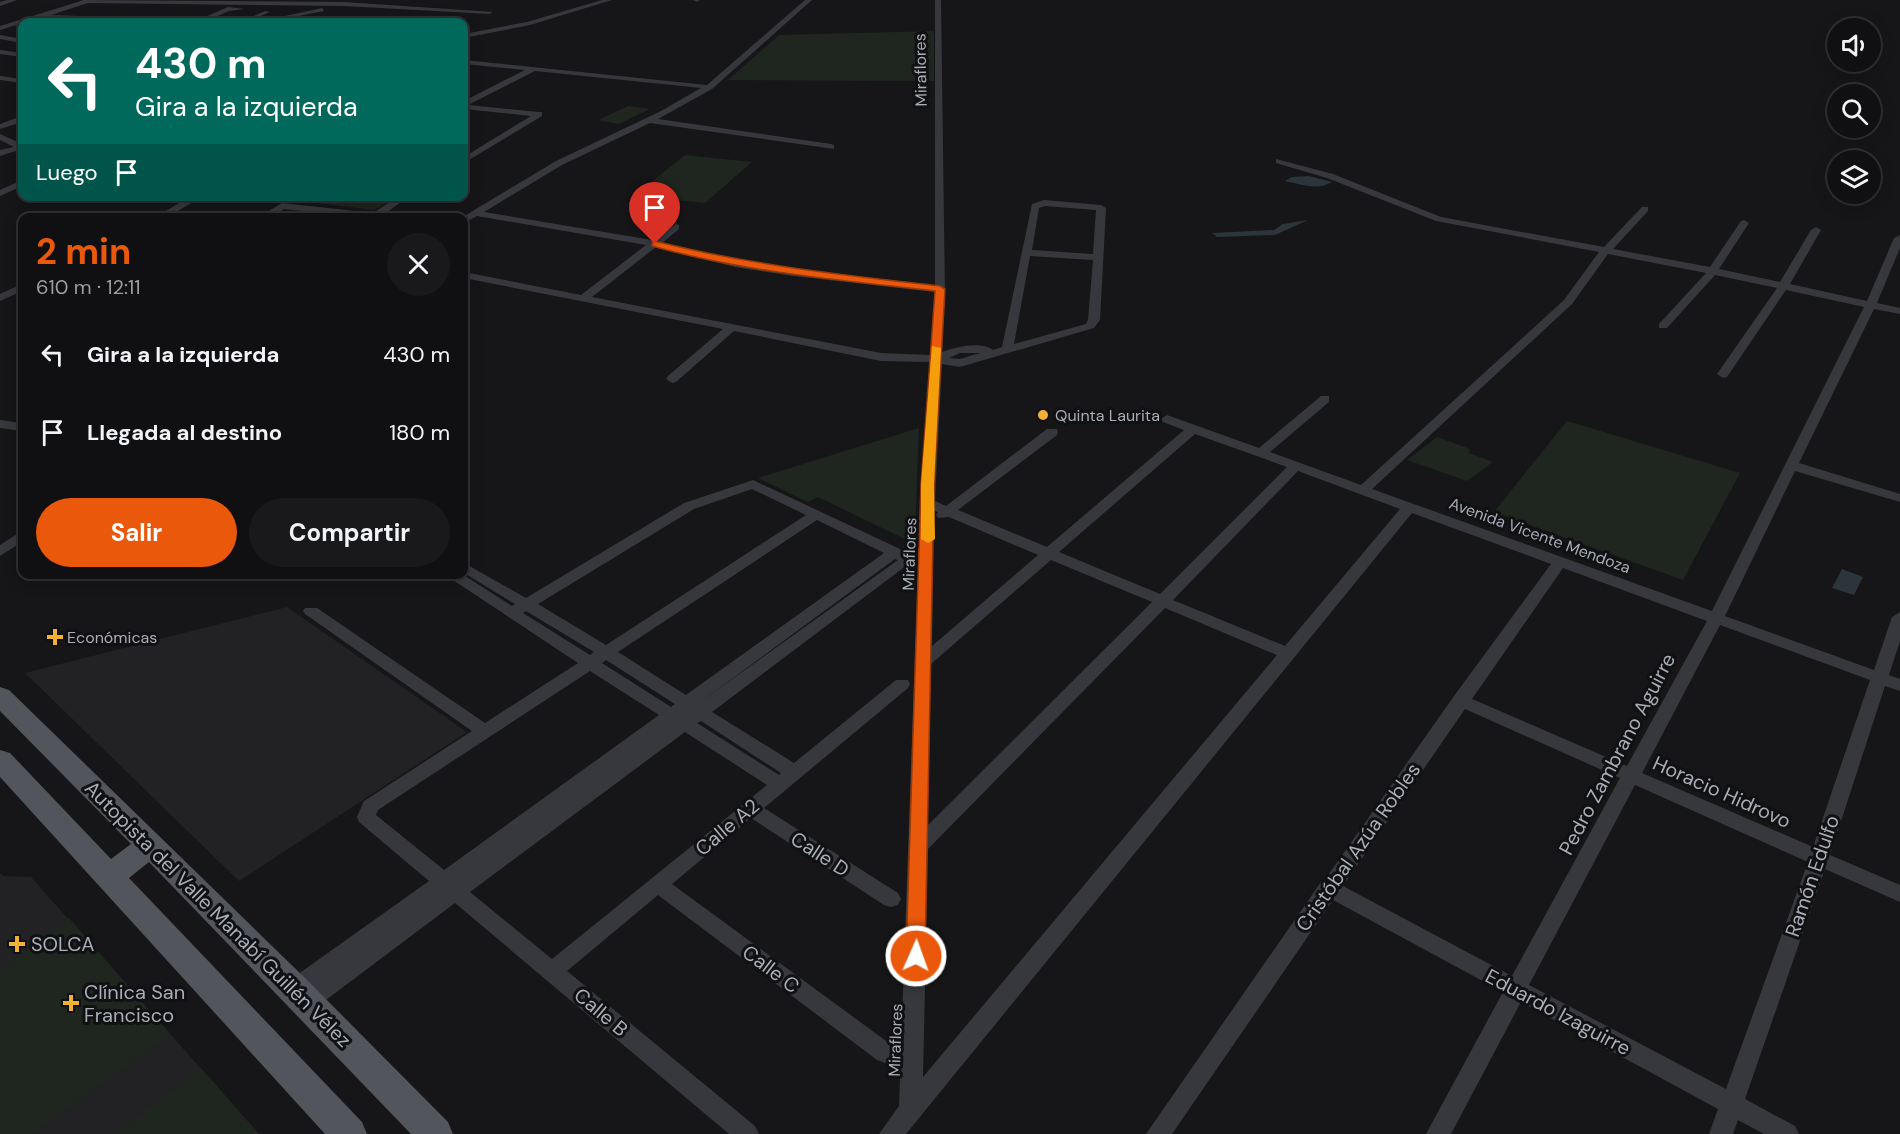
<!DOCTYPE html>
<html lang="es">
<meta charset="utf-8">
<style>
:root{--surface:#101012;--page:#19191b;--text:#f1f3f6;--muted:#9c9d9f;--line:#303032;--accent:#ea580c}
body{margin:0;font-family:"DM Sans",sans-serif;background:var(--page);color:var(--text);height:100vh;display:flex;flex-direction:column;font-size:22px;white-space:nowrap}
*{box-sizing:border-box;margin:0}
p{font-size:20px;color:var(--muted)}
.icon{flex:none;width:33px;height:33px;fill:none;stroke:currentColor;stroke-width:2;stroke-linecap:round;stroke-linejoin:round}
.map{position:relative;flex:1;overflow:hidden}
.sheet{position:absolute;left:18px;top:213px;width:450px;height:366px;display:flex;flex-direction:column;background:var(--surface);border-radius:12px;box-shadow:0 3px 15px #0003,0 0 0 2px var(--line)}
.sheet>*{flex:none}
.guide{position:absolute;left:18px;top:18px;width:450px;height:183px;border-radius:12px;box-shadow:0 3px 15px #0003,0 0 0 2px var(--line);background:#00695c;color:#fff;overflow:hidden}
.controls{position:absolute;left:1827px;top:18px;display:grid;gap:12px}
.controls a{display:grid;place-items:center;width:54px;height:54px;border-radius:50%;background:var(--surface);box-shadow:0 3px 15px #0003,0 0 0 2px var(--line);font-size:30px}
.pin{position:absolute;display:grid;place-items:center;width:51px;height:51px;color:#fff;margin:-62px -26px;border-radius:50% 50% 50% 0;rotate:-45deg;box-shadow:0 0 6px #0007}
.pin .icon{rotate:45deg}
.me{position:absolute;width:66px;margin:-33px;rotate:2deg;stroke-linejoin:round;filter:drop-shadow(0 0 4px #0008)}
.turn{display:flex;align-items:center;gap:21px;height:126px;padding:0 18px;font-size:27px}
.turn .icon{width:78px;height:78px;stroke-width:2.5}
.turn b{display:block;font-size:42px;line-height:51px}
.then{display:flex;align-items:center;height:57px;padding:0 18px;background:#0003;gap:12px;font-size:22px}
.round{display:grid;place-items:center;flex:none;width:63px;height:63px;border-radius:32px;background:var(--page)}
.summary{display:flex;align-items:center;justify-content:space-between;height:102px;padding:0 18px}
h1{font-size:36px;font-weight:700;line-height:45px;color:var(--accent)}
.action{display:flex;gap:12px;margin-top:auto;padding:12px 18px}
.action a{flex:1;height:69px;border-radius:36px;background:var(--accent);color:#fff;font-size:24px;font-weight:700;line-height:69px;text-align:center}
.action a+a{background:var(--page);color:var(--text)}
ul{padding:0;list-style:none}
li{display:flex;align-items:center;gap:18px;height:78px;padding:0 18px}
li div{flex:1}
li b{display:block;font-size:22px}
li em{font-style:normal}
.map>svg:first-child{display:block}
.built{fill:#222225}
.green{fill:#1e261f}
.water{fill:#2c353c}
.lines{fill:none;stroke-linecap:round;stroke-linejoin:round}
.minor{fill:#37383d;fill-rule:evenodd}
.primary{fill:#53555c;fill-rule:evenodd}
.route{fill:#ea580c;stroke:#983908;stroke-width:1.5}
.slow{fill:#f59e0b}
.poi-dot{fill:#f2b134;stroke:#111113;stroke-width:2}
.labels{text-anchor:middle;stroke-width:6;stroke-linejoin:round;paint-order:stroke}
.street-label{font-size:16px;fill:#a8adb8;stroke:#111113}
.poi-label{font-size:16px;fill:#a8adb8;stroke:#111113;text-anchor:start}
.near-street-label{font-size:20px;fill:#a8adb8;stroke:#111113}
.near-poi-label{font-size:20px;fill:#a8adb8;stroke:#111113;text-anchor:start}
</style>
<div class="map">
<svg width="1900" height="1134" viewBox="0 0 1900 1134">
<rect width="100%" height="100%" fill="#161618"/>
<path class="built" d="M287,607L467,732L239,881L25,673Z
M0,873L3,876L31,877L259,1134H0Z"/>
<path class="green" d="M934,31V81L728,80L779,35Z
M628,106L650,109L619,124L598,120Z
M685,155L752,162L705,203L634,196Z
M269,197H396L374,210Z
M1567,421L1740,473L1683,580L1494,512Z
M919,428L914,555L902,547L909,541L818,497L808,502L758,478Z
M1437,437L1470,449L1469,453L1493,462L1467,481L1407,460Z
M69,918L171,1035L32,1134H0V970Z
M201,1068L259,1134H115Z"/>
<path class="water" d="M1309,176L1332,182C1317,191 1301,184 1285,181L1292,177Z
M1308,220L1275,235L1217,237L1212,233L1274,230L1283,224Z
M1842,569L1863,577L1854,595L1832,588Z"/>
<g class="lines">
<path class="minor" d="M7,0H17L0,6V2Z
M84,0L344,2L493,12L490,14L344,6L88,3L51,15L198,20L228,7L245,9L229,11L204,22L39,18L0,30V26Z
M602,0H612L530,25L464,38V34L527,22Z
M693,0H700L697,2Z
M805,0H812L712,89L658,119L831,144L834,145V149L650,123L562,165L484,212L652,240L676,224L679,225V229L662,243L735,261L793,270L935,285V0H941L945,297L942,352C956,347 981,341 993,350L1002,347L1032,204L1044,200L1101,205L1106,208L1100,320L1094,328L960,367L942,364L935,501L946,506L1047,429H1057L1058,432L1057,435L958,510L1047,547L1184,430L1163,422L1161,419L1167,415L1259,448L1321,396H1329V402L1270,452L1361,485L1564,300L1599,252L1436,221L1327,178L1276,163V159L1333,174L1441,217L1604,247L1642,207H1648V211L1613,249L1710,267L1741,221L1744,220L1749,223L1719,269L1780,282L1811,230L1816,227L1821,230L1790,284L1867,301L1894,238L1900,235V248L1877,303L1900,308V314L1874,309L1799,463L1900,494V502L1795,471L1725,616L1874,670L1892,617L1900,612V641L1889,675L1900,679V691L1885,686L1830,855L1900,885V902L1825,869L1745,1099L1795,1126L1799,1134H1764L1738,1120L1733,1134H1709L1718,1109L1521,1002L1451,1134H1426L1503,992L1333,900L1172,1134H1146L1321,882L1324,881L1454,696L1551,564L1412,513L906,1134H879L899,1106L921,484L930,362L881,361L734,331L676,382L672,383L666,379L668,376L723,329L464,278V272L581,295L646,245L477,216L464,223V218H461L556,161L661,111L701,88L535,71L468,105L539,112H542V116L464,163V157L531,116L464,109V101L525,70L464,64V60L707,85ZM1045,206L1096,210L1093,254L1032,250L1039,208ZM656,247L735,267L793,276L935,292L930,355L881,353L592,297ZM1608,254L1706,273L1659,324V328H1667L1715,275L1777,288L1717,374L1723,378L1727,377L1786,290L1864,307L1712,611L1372,489L1572,304ZM1030,256L1093,260L1088,320L1086,324L1014,344ZM960,353H980L960,359L949,358ZM1195,434L1287,467L1160,594L1059,552ZM1298,471L1400,509L1285,646L1173,600ZM934,511L938,512L936,515L938,518L949,517L1038,555L932,646ZM1051,560L1152,602L928,825L931,664ZM1563,568L1707,621L1627,766L1472,699ZM1165,608L1277,655L923,1077L928,849ZM1720,625L1870,680L1813,847L1642,773ZM1465,709L1620,778L1512,976L1343,886ZM1635,785L1808,862L1726,1089L1529,985Z
M322,8L324,11L268,22H257Z
M265,11L270,12L247,22H240Z
M0,35L22,39V43L0,39Z
M0,50L22,53V57L0,54Z
M0,76L22,79V83L0,80Z
M19,117H22V122L0,129V124Z
M0,134L22,144V149L0,156V150L14,147L0,140Z
M22,180V186L0,196V190Z
M191,196H203L166,218H154Z
M399,196H410L384,214L401,218H365L284,209L269,218H257L282,203L373,213Z
M22,284V291L0,301V294Z
M0,420L22,423V431L0,428Z
M753,480L900,549L915,559L712,712L794,763L896,680H908L910,684L908,688L764,808L898,893L901,899L898,905L891,907L884,905L751,818L672,884L893,1046L896,1053L893,1060L885,1063L877,1060L658,895L567,971L755,1126L759,1134H729L455,903L314,1009L306,1011L298,1009L295,1002L297,997L287,996L284,989L287,982L429,881L359,822L357,817L364,801L472,731L305,614L303,611L305,608H317L485,723L578,663L444,574H462L512,606L515,604L464,573V563L526,598L684,503ZM752,489L806,515L606,645L538,604L694,509ZM817,520L884,553L686,695L618,652ZM895,559L898,560L699,703ZM526,611L594,652L590,655L523,613ZM606,660L675,704L671,707L602,663ZM590,671L659,715L444,870L376,815L378,810ZM701,721L781,773L779,775L697,723ZM685,732L767,785L552,959L470,892Z
M22,531V542L0,556V545Z"/>
<path class="primary" d="M0,687L9,690L306,979L448,1122L453,1134H411L149,862L129,878L362,1122L367,1134H325L0,777V750L10,753L111,859L131,844L0,711Z"/>
</g>
<path class="route" d="M655,241C749,265 844,275 940,286L945,289L934,484L925,956L923,961L916,964L909,961L906,956L921,484L935,291C840,280 744,272 652,246V242Z"/>
<path class="slow" d="M932,346L941,348L934,484L935,539L928,543L921,539V484Z"/>
<g class="poi-dot">
<circle cx="1043" cy="415" r="6"/>
<path d="M52 628h6v6h6v6h-6v6h-6v-6h-6v-6h6z"/>
<path d="M14 935h6v6h6v6h-6v6h-6v-6h-6v-6h6z"/>
<path d="M68 994h6v6h6v6h-6v6h-6v-6h-6v-6h6z"/>
</g>
<g class="labels">
<g class="street-label">
<text transform="translate(920 70) rotate(-91)" y="6">Miraflores</text>
<text transform="translate(1540 535) rotate(20)" y="6">Avenida Vicente Mendoza</text>
<text transform="translate(909 554) rotate(-88)" y="6">Miraflores</text>
<text transform="translate(895 1040) rotate(-88)" y="6">Miraflores</text>
</g>
<g class="poi-label">
<text x="1055" y="421">Quinta Laurita</text>
<text x="67" y="643">Económicas</text>
</g>
<g class="near-street-label">
<text transform="translate(1617 754) rotate(-62)" y="7">Pedro Zambrano Aguirre</text>
<text transform="translate(1722 792) rotate(24)" y="7">Horacio Hidrovo</text>
<text transform="translate(727 827) rotate(-40)" y="7">Calle A2</text>
<text transform="translate(1358 847) rotate(-55)" y="7">Cristóbal Azúa Robles</text>
<text transform="translate(820 854) rotate(33)" y="7">Calle D</text>
<text transform="translate(1812 876) rotate(-71)" y="7">Ramón Edulfo</text>
<text transform="translate(218 914) rotate(45)" y="7">Autopista del Valle Manabí Guillén Vélez</text>
<text transform="translate(771 969) rotate(37)" y="7">Calle C</text>
<text transform="translate(601 1012) rotate(40)" y="7">Calle B</text>
<text transform="translate(1558 1012) rotate(28)" y="7">Eduardo Izaguirre</text>
</g>
<g class="near-poi-label">
<text x="31" y="951">SOLCA</text>
<text x="84" y="999">Clínica San<tspan x="84" dy="23">Francisco</tspan></text>
</g>
</g>
</svg>
<div class="controls">
<a><svg class="icon" aria-label="sound" viewBox="0 0 24 24"><path d="M4 9h4l5-4v14l-5-4H4zM17 9q2 3 0 6"/></svg></a>
<a><svg class="icon" aria-label="search" viewBox="0 0 24 24"><circle cx="10" cy="10" r="6"/><path d="M15 15l6 6"/></svg></a>
<a><svg class="icon" aria-label="layers" viewBox="0 0 24 24"><path d="M12 4l9 5-9 5-9-5zM3 14l9 5 9-5"/></svg></a>
</div>
<div class="pin" style="left:655px;top:244px;background:#d93025"><svg class="icon" aria-label="arrive" viewBox="0 0 24 24"><path d="M6 21V4h12l-3 4 3 4H6"/></svg></div>
<svg class="me" style="left:916px;top:956px" viewBox="-20 -20 40 40"><circle r="17" fill="#ea580c" stroke="#fff" stroke-width="3"/><path d="M0-11L8 9 0 5-8 9z" fill="#fff"/></svg>
<div class="guide">
<div class="turn"><svg class="icon" aria-label="left" viewBox="0 0 24 24"><path d="M17 20v-9H6M10 6l-5 5 5 5"/></svg><div><b>430 m</b>Gira a la izquierda</div></div>
<div class="then">Luego<svg class="icon" aria-label="arrive" viewBox="0 0 24 24"><path d="M6 21V4h12l-3 4 3 4H6"/></svg></div>
</div>
<section class="sheet">
<div class="summary"><div><h1>2 min</h1><p>610 m · 12:11</p></div><a class="round"><svg class="icon" aria-label="close" viewBox="0 0 24 24"><path d="M6 6l12 12M18 6L6 18"/></svg></a></div>
<ul>
<li><svg class="icon" aria-label="left" viewBox="0 0 24 24"><path d="M17 20v-9H6M10 6l-5 5 5 5"/></svg><div><b>Gira a la izquierda</b></div><em>430 m</em></li>
<li><svg class="icon" aria-label="arrive" viewBox="0 0 24 24"><path d="M6 21V4h12l-3 4 3 4H6"/></svg><div><b>Llegada al destino</b></div><em>180 m</em></li>
</ul>
<div class="action"><a>Salir</a><a>Compartir</a></div>
</section>
</div>
